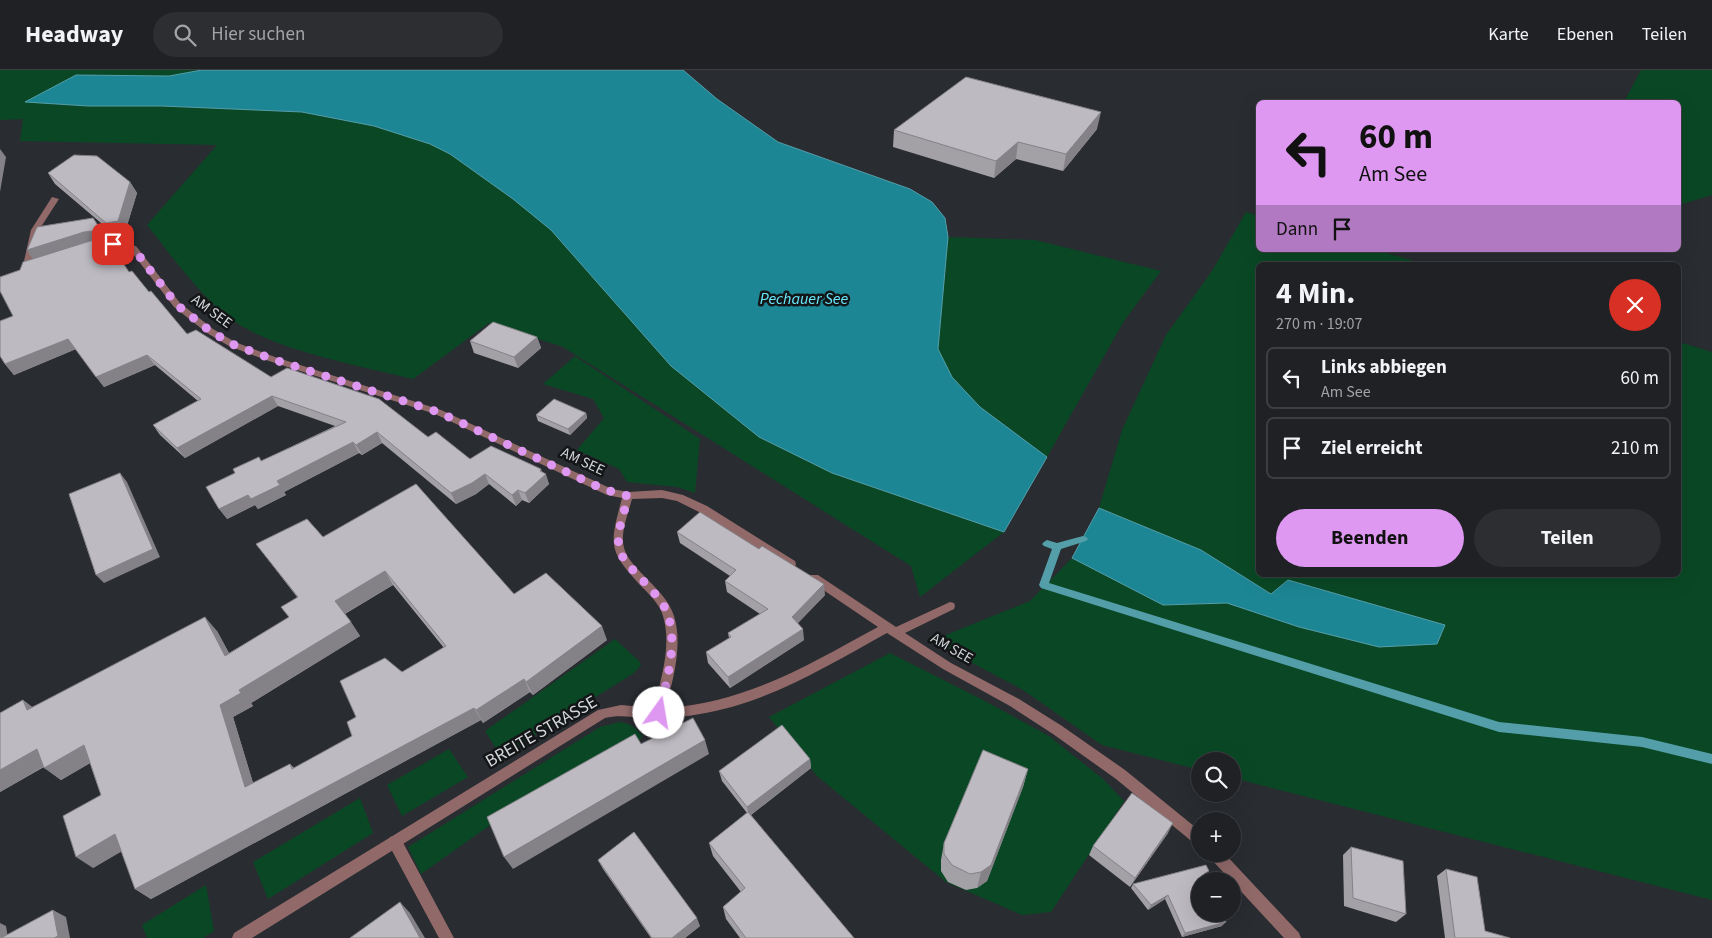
<!DOCTYPE html>
<html lang="de">
<meta charset="utf-8">
<style>
:root{--surface:#1f2125;--page:#2c2e32;--text:#f1f3f6;--muted:#a1a3a7;--line:#3c3e42;--accent:#de98f2}
body{margin:0;font-family:"Source Sans 3",sans-serif;background:var(--page);color:var(--text);height:100vh;display:flex;flex-direction:column;font-size:19px;white-space:nowrap}
*{box-sizing:border-box;margin:0}
p{font-size:16px;color:var(--muted)}
.icon{flex:none;width:28px;height:28px;fill:none;stroke:currentColor;stroke-width:2;stroke-linecap:round;stroke-linejoin:round}
.map{position:relative;flex:1;overflow:hidden}
.side{position:absolute;left:1256px;top:192px;width:425px;height:315px;display:flex;flex-direction:column;background:var(--surface);border-radius:8px;box-shadow:0 5px 20px #0002,0 0 0 1px var(--line)}
.side>*{flex:none}
.banner{position:absolute;left:1256px;top:30px;width:425px;height:152px;border-radius:8px;box-shadow:0 5px 20px #0002,0 0 0 1px var(--line);background:#de98f2;color:#111;overflow:hidden}
.controls{position:absolute;left:1191px;top:682px;display:grid;gap:10px}
.controls a{display:grid;place-items:center;width:50px;height:50px;border-radius:50%;background:var(--surface);box-shadow:0 5px 20px #0002,0 0 0 1px var(--line);font-size:25px}
.pin{position:absolute;display:grid;place-items:center;width:42px;height:42px;color:#fff;margin:-21px;border-radius:10px;box-shadow:0 2px 8px #0006}
.me{position:absolute;width:55px;margin:-28px;rotate:13deg;stroke-linejoin:round;filter:drop-shadow(0 0 4px #0008)}
.turn{display:flex;align-items:center;gap:18px;height:105px;padding:0 20px;font-size:22px}
.turn .icon{width:65px;height:65px;stroke-width:2.5}
.turn b{display:block;font-size:35px;line-height:42px}
.then{display:flex;align-items:center;height:48px;padding:0 20px;background:#0003;gap:10px;font-size:19px}
.round{display:grid;place-items:center;flex:none;width:52px;height:52px;border-radius:26px;background:var(--page)}
.summary{display:flex;align-items:center;justify-content:space-between;height:85px;padding:0 20px}
h1{font-size:30px;font-weight:700;line-height:38px}
.cta{display:flex;gap:10px;margin-top:auto;padding:10px 20px}
.cta a{flex:1;height:58px;border-radius:30px;background:var(--accent);color:#111;font-size:20px;font-weight:700;line-height:58px;text-align:center}
.cta a+a{background:var(--page);color:var(--text)}
ul{padding:0;list-style:none}
li{display:flex;align-items:center;gap:15px;height:62px;margin:0 10px 8px;padding:0 10px;border:2px solid var(--line);border-radius:8px}
li div{flex:1}
li b{display:block;font-size:19px}
li em{font-style:normal}
header{display:flex;align-items:center;gap:30px;box-sizing:border-box;height:70px;padding:0 25px;background:var(--surface);border-bottom:1px solid var(--line)}
header strong{font-size:24px}
nav{display:flex;gap:28px;margin-inline-start:auto;font-size:18px}
.search{width:350px;height:45px;background:var(--page);display:flex;align-items:center;gap:12px;box-sizing:border-box;padding:0 18px;border-radius:28px;color:var(--muted);font-size:19px}
.map>svg:first-child{display:block}
.green{fill:#0a4825}
.water{fill:#1d8694;stroke:#549ea9}
.lines{fill:none;stroke-linecap:round;stroke-linejoin:round}
.stream{fill:#549ea9;fill-rule:evenodd}
.service{fill:#916969;fill-rule:evenodd}
.minor{fill:#916969;fill-rule:evenodd}
.wall{fill:#a3a0a6;fill-rule:evenodd}
.shaded-wall{fill:#848287}
.building{fill:#bdbac1;stroke:#848287;fill-rule:evenodd}
.route{stroke:#de98f2;stroke-width:9;stroke-dasharray:0 16.2}
.labels{text-anchor:middle;stroke-width:5;stroke-linejoin:round;paint-order:stroke}
.street-label{font-size:15px;fill:#d3d6d9;stroke:#131517}
.water-label{font-size:16px;font-style:italic;fill:#69e8fc;stroke:#131517}
.near-street-label{font-size:18px;fill:#d3d6d9;stroke:#131517}
</style>
<header>
<strong>Headway</strong>
<div class="search"><svg class="icon" aria-label="search" viewBox="0 0 24 24"><circle cx="10" cy="10" r="6"/><path d="M15 15l6 6"/></svg>Hier suchen</div>
<nav><a>Karte</a><a>Ebenen</a><a>Teilen</a></nav>
</header>
<div class="map">
<svg width="1712" height="868" viewBox="0 0 1712 868">
<rect width="100%" height="100%" fill="#292c31"/>
<path class="green" d="M0,0H202L169,6L76,5L88,36H162L302,42L374,56L430,74L450,84L513,129L551,160L671,295L759,367L832,403L1004,462L920,527L911,496L563,277L489,253L413,309C361,296 267,279 227,246C196,221 172,186 147,155L217,75L20,71L23,49L0,50Z
M1641,0H1712V125L1679,135V32H1624Z
M1246,142L1259,146V180H1376L1428,195H1259V505H1679V272L1712,282V830L1233,708L1232,691H1200V700L1102,675L1023,620L931,571L1030,531L1072,488L1163,535L1227,533L1299,557L1362,533L1288,510L1271,524L1201,480L1099,438L1122,360L1166,265L1212,201Z
M948,167L1035,170L1161,201L1124,251L1047,387L980,337L952,307L938,279Z
M575,286L700,369L695,423L677,417L627,412L619,399L577,380L604,348L593,329L543,314Z
M615,569L639,591L641,595L634,603L501,686L485,661Z
M890,583L983,630L1049,666L1103,709L1124,731L1051,842L1022,845L946,812L817,706L769,647Z
M620,652C631,654 636,657 642,666L639,671L496,751L421,804L408,777L600,657Z
M449,679L468,707L402,746L387,715Z
M360,728L373,763L268,829L253,792Z
M206,815L214,861L203,868H147L142,855Z"/>
<path class="water" d="M202,0H683L717,29L778,72L910,119L932,132L945,148L948,167L938,279L952,307L980,337L1047,387L1004,462L832,403L759,367L671,296L551,160L513,129L450,84L430,74L374,56L302,42L162,36H88L25,32L76,5L169,6Z
M1099,438L1201,480L1271,524L1288,510L1445,555L1437,574L1379,577L1299,557L1227,533L1163,535L1072,488Z"/>
<g class="lines">
<path class="stream" d="M1083,466L1086,467L1088,469L1086,471L1061,479L1049,513L1499,652L1642,667L1712,684V694L1642,677L1499,662L1041,518L1039,515L1052,479L1044,476L1042,474L1044,472L1047,470L1057,473Z"/>
<path class="service" d="M52,127L59,129L39,160L30,200L29,202H23L22,200L31,160Z
M395,766L400,767L454,868H439L390,777L388,772L390,767Z"/>
<path class="minor" d="M116,172L136,176L180,233L213,259L235,272L275,287L441,340L612,419L628,422L662,420L683,425L707,436L795,491L796,494L795,497H787L699,442L677,431L662,428L632,429C628,444 620,463 624,478C630,500 666,519 674,546C683,576 673,608 666,638C748,632 808,595 878,557L810,511L809,508L810,505H818L896,557L950,532L954,533L955,536L954,539L905,563L951,593L1019,629L1062,656L1125,700L1200,761V775L1195,774L1116,709L1053,664L1010,636L943,599L887,563C827,596 768,633 700,644C683,647 667,649 650,648C635,648 620,644 605,648L252,868H232L234,863L598,640L621,635L654,638C661,608 672,576 663,546C660,535 651,526 643,518C608,480 609,477 622,428L607,425L435,344L269,291L229,276L207,263L174,237L130,180L116,176L98,179L94,177L98,175Z
M1209,784H1225L1299,863L1301,868H1284L1211,789Z"/>
</g>
<path class="wall" d="M1097,59L1063,101L1016,89L994,108L893,77L894,60Z
M48,103L130,112L137,123L125,162L114,164L55,114Z
M93,148L129,202L149,222L187,264L271,307L428,367L470,389L543,402L549,414L529,433L522,430L516,436L489,414L476,424L456,434L382,373L362,385L359,383L284,422L286,425L258,439L255,435L227,449L261,391L335,356L278,336L185,388L160,365L153,355L198,331L155,295L104,317L76,279L14,305L5,294L13,246L20,200L33,189L27,180Z
M537,267L541,278L518,298L474,283L470,271Z
M586,343L587,348L570,365L538,351L536,345Z
M677,462L825,525L798,553L804,570L730,618L708,593L706,582L729,568L728,563L760,544L727,522L725,511L730,506L680,473Z
M323,467L514,524L607,570L533,625L530,622L483,653L481,650L151,829L135,819L121,781L93,798L101,725L90,693L61,710L44,697L0,722V643L23,630L32,637L217,561L229,583L289,548L297,527L256,474ZM393,515L444,578L402,602L356,647L352,666L294,698L290,694L253,713L233,647L253,636L251,633L360,566L345,544Z
M810,689L811,698L751,745L854,868H740L726,849L723,837L741,822L713,786L709,773L747,743L722,711L719,701Z
M1028,699L1023,717L987,811L977,818L966,820L948,812L941,801V790L944,773Z
M1168,763L1130,817L1089,785L1093,776Z
M1351,777L1406,844L1396,852L1344,836L1343,785Z
M598,790L700,856L685,868H651L603,799Z
M1446,799L1485,861L1510,868H1445L1437,806Z
M1205,806L1222,856L1182,867L1165,829L1148,840L1131,818L1133,814Z"/>
<path class="shaded-wall" d="M1101,42L1097,59L1063,101L1066,84Z
M1018,72L1016,89L994,108L996,91Z
M0,79L6,87L0,122Z
M130,112L137,123L125,162L114,164L106,153Z
M101,160L108,171L35,192L27,180L84,162Z
M537,267L541,278L518,298L514,287Z
M68,269L76,279L14,305L5,294Z
M147,285L155,295L104,317L96,307Z
M272,326L278,336L185,388L177,378Z
M586,343L587,348L570,365L568,359Z
M377,362L382,373L362,385L356,375Z
M353,372L359,383L284,422L286,425L258,439L255,435L227,449L219,439L277,411Z
M541,399L544,406L546,404L549,414L529,433L525,423Z
M120,403L127,412L160,487L104,513L96,505Z
M485,404L489,414L476,424L456,434L451,423Z
M518,420L522,430L516,436L512,425Z
M385,501L393,515L344,544L335,531Z
M824,514L825,525L793,558L792,547Z
M205,547L217,561L237,599L225,586Z
M351,552L360,566L251,633L253,636L233,647L258,729L245,717L220,635L239,620Z
M602,556L607,570L533,625L526,612Z
M803,559L804,570L730,618L728,607Z
M524,609L530,622L483,653L476,640Z
M23,630L40,643L27,640Z
M474,638L481,650L151,829L135,819Z
M705,670L709,684L513,799L504,787Z
M84,675L99,688L61,710L44,698Z
M37,679L53,691L0,722V700Z
M810,689L811,698L749,746L747,737Z
M1028,699L1023,717L987,811L977,818L981,802Z
M1173,753L1168,763L1130,817L1135,808Z
M115,764L131,776L93,798L76,787Z
M1168,825L1165,829L1148,840L1151,835Z
M400,832L410,843L425,868H420Z
M53,840L66,847L70,868H54Z
M697,848L700,856L685,868H672Z
M1226,852L1222,856L1182,867L1185,863Z
M0,853L6,856L8,868H0Z"/>
<path class="building" d="M966,7L1101,42L1066,84L1018,72L996,91L894,60Z
M74,85L97,86L130,112L118,151L106,153L48,103Z
M93,148L101,160L84,162L27,180L37,157Z
M106,168L129,202L132,201L149,222L151,221L187,264L196,260L271,307L287,298L379,329L428,367L436,362L470,389L491,376L541,399L540,401L546,404L525,423L518,420L512,425L485,404L472,413L451,423L377,362L356,375L353,372L277,411L280,415L251,429L248,425L219,439L206,417L235,403L233,399L259,387L261,391L346,352L272,326L177,378L153,355L201,329L147,285L96,307L68,269L5,294L0,286V251L13,246L0,221V207L20,200L23,192L90,171Z
M493,252L537,267L514,287L470,271Z
M554,329L586,343L568,359L536,345Z
M120,403L153,479L96,505L69,424Z
M416,414L514,524L546,503L602,556L526,612L524,609L476,640L474,638L135,819L115,764L76,787L63,746L101,725L84,675L44,698L37,679L0,700V643L23,630L27,640L205,547L225,586L289,547L281,537L298,527L256,474L307,449L323,467ZM385,501L446,576L402,602L385,588L340,611L356,647L347,652L352,666L292,699L290,694L245,717L220,635L241,623L239,620L351,552L335,531Z
M700,442L759,479L762,476L824,514L792,547L803,559L728,607L706,582L731,567L728,563L768,539L725,511L736,500L677,462Z
M693,648L705,670L504,787L487,747L635,664L641,674Z
M782,655L810,689L747,737L719,701Z
M983,680L1028,699L991,795L981,802L970,804L952,795L944,784V773Z
M1132,723L1173,753L1135,808L1093,776Z
M748,742L854,868H746L723,837L745,818L709,773Z
M634,762L697,848L672,868H652L598,790Z
M1351,777L1403,791L1406,844L1353,828Z
M1206,795L1209,801L1204,804L1207,811H1200V844H1222L1226,852L1185,863L1168,825L1151,835L1133,814Z
M1446,799L1477,807L1485,861L1510,868H1455Z
M400,832L420,868H350Z
M53,840L58,866L54,868H1Z"/>
<g class="lines">
<path class="route" d="M113,174L133,178L177,235L210,261L232,274L272,289L438,342L603,419L628,426C625,442 616,461 619,478C622,496 661,522 668,545C678,577 666,612 659,643"/>
</g>
<g class="labels">
<g class="street-label">
<text transform="translate(212 241) rotate(36)" y="5">AM SEE</text>
<text transform="translate(583 391) rotate(25)" y="5">AM SEE</text>
<text transform="translate(952 578) rotate(30)" y="5">AM SEE</text>
</g>
<g class="water-label">
<text x="804" y="234">Pechauer See</text>
</g>
<g class="near-street-label">
<text transform="translate(541 661) rotate(-30)" y="6">BREITE STRASSE</text>
</g>
</g>
</svg>
<div class="controls">
<a><svg class="icon" aria-label="search" viewBox="0 0 24 24"><circle cx="10" cy="10" r="6"/><path d="M15 15l6 6"/></svg></a>
<a>+</a>
<a>−</a>
</div>
<div class="pin" style="left:113px;top:174px;background:#d93025"><svg class="icon" aria-label="arrive" viewBox="0 0 24 24"><path d="M6 21V4h12l-3 4 3 4H6"/></svg></div>
<svg class="me" style="left:659px;top:643px" viewBox="-20 -20 40 40"><circle r="19" fill="#fff"/><path d="M0-13L10 11 0 6-10 11z" fill="#de98f2"/></svg>
<div class="banner">
<div class="turn"><svg class="icon" aria-label="left" viewBox="0 0 24 24"><path d="M17 20v-9H6M10 6l-5 5 5 5"/></svg><div><b>60 m</b>Am See</div></div>
<div class="then">Dann<svg class="icon" aria-label="arrive" viewBox="0 0 24 24"><path d="M6 21V4h12l-3 4 3 4H6"/></svg></div>
</div>
<section class="side">
<div class="summary"><div><h1>4 Min.</h1><p>270 m · 19:07</p></div><a class="round" style="background:#d93025;color:#fff"><svg class="icon" aria-label="close" viewBox="0 0 24 24"><path d="M6 6l12 12M18 6L6 18"/></svg></a></div>
<ul>
<li><svg class="icon" aria-label="left" viewBox="0 0 24 24"><path d="M17 20v-9H6M10 6l-5 5 5 5"/></svg><div><b>Links abbiegen</b><p>Am See</p></div><em>60 m</em></li>
<li><svg class="icon" aria-label="arrive" viewBox="0 0 24 24"><path d="M6 21V4h12l-3 4 3 4H6"/></svg><div><b>Ziel erreicht</b></div><em>210 m</em></li>
</ul>
<div class="cta"><a>Beenden</a><a>Teilen</a></div>
</section>
</div>
